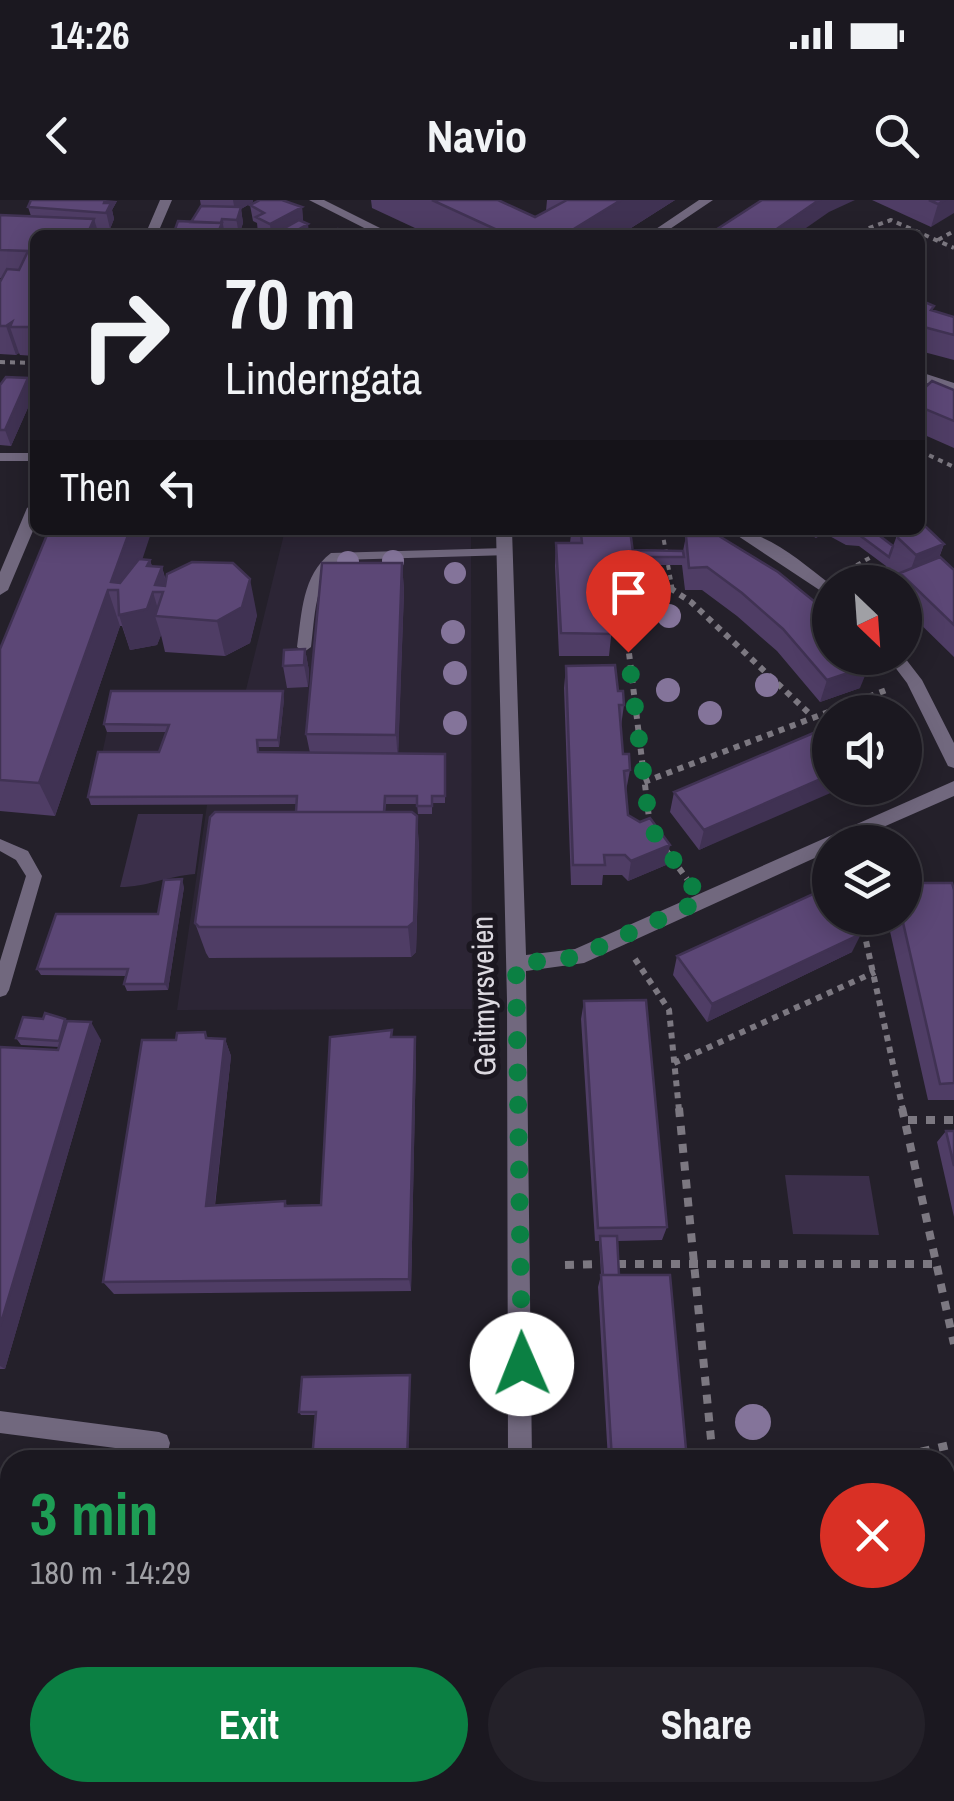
<!DOCTYPE html>
<meta charset="utf-8">
<style>
:root{--surface:#1b1820;--page:#242129;--text:#f1f3f6;--muted:#a0a0a5;--line:#39373e;--accent:#0b8043}
body{margin:0;font-family:"Archivo Narrow",sans-serif;background:var(--page);color:var(--text);height:100vh;display:flex;flex-direction:column;font-size:38px;white-space:nowrap}
*{box-sizing:border-box;margin:0}
p{font-size:32px;color:var(--muted)}
.icon{flex:none;width:55px;height:55px;fill:none;stroke:currentColor;stroke-width:2;stroke-linecap:round;stroke-linejoin:round}
.map{position:relative;flex:1;overflow:hidden}
.drawer{position:absolute;left:0px;top:1250px;width:955px;height:352px;display:flex;flex-direction:column;background:var(--surface);border-radius:30px 30px 0 0;box-shadow:0 5px 25px #0003,0 0 0 2px var(--line)}
.drawer>*{flex:none}
.hud{position:absolute;left:30px;top:30px;width:895px;height:305px;border-radius:15px;box-shadow:0 5px 25px #0003,0 0 0 2px var(--line);background:#1b1820;color:var(--text);overflow:hidden}
.needle{width:65px;rotate:155deg}
.fabs{position:absolute;left:812px;top:365px;display:grid;gap:20px}
.fabs a{display:grid;place-items:center;width:110px;height:110px;border-radius:50%;background:var(--surface);box-shadow:0 5px 25px #0003,0 0 0 2px var(--line);font-size:50px}
.pin{position:absolute;display:grid;place-items:center;width:85px;height:85px;color:#fff;margin:-102px -42px;border-radius:50% 50% 50% 0;rotate:-45deg;box-shadow:0 0 10px #0007}
.pin .icon{rotate:45deg}
.me{position:absolute;width:110px;margin:-55px;rotate:359deg;stroke-linejoin:round;filter:drop-shadow(0 0 8px #0008)}
.turn{display:flex;align-items:center;gap:35px;height:210px;padding:0 30px;font-size:45px}
.turn .icon{width:130px;height:130px;stroke-width:2.5}
.turn b{display:block;font-size:70px;line-height:85px}
.then{display:flex;align-items:center;height:95px;padding:0 30px;background:#0003;gap:20px;font-size:38px}
.round{display:grid;place-items:center;flex:none;width:105px;height:105px;border-radius:52px;background:var(--page)}
.headline{display:flex;align-items:center;justify-content:space-between;height:170px;padding:0 30px}
h1{font-size:60px;font-weight:700;line-height:75px;color:#1e9e55}
.cta{display:flex;gap:20px;margin-top:auto;padding:20px 30px}
.cta a{flex:1;height:115px;border-radius:60px;background:var(--accent);color:#fff;font-size:40px;font-weight:700;line-height:115px;text-align:center}
.cta a+a{background:var(--page);color:var(--text)}
.status{display:flex;justify-content:space-between;align-items:center;height:70px;padding:0 50px;background:var(--surface);direction:ltr}
.status svg{height:28px;fill:currentColor}
header{display:flex;justify-content:space-between;align-items:center;height:130px;padding:0 30px;background:var(--surface);font-size:45px;font-weight:700}
.map>svg:first-child{display:block}
.built{fill:#2c2535}
.green{fill:#3b2f4a}
.lines{fill:none;stroke-linecap:round;stroke-linejoin:round}
.path-far2{stroke:#7c7881;stroke-width:4;stroke-dasharray:5 5;stroke-linecap:butt}
.path-far1{stroke:#7c7881;stroke-width:6;stroke-dasharray:6 6;stroke-linecap:butt}
.path{stroke:#7c7881;stroke-width:8;stroke-dasharray:9 9;stroke-linecap:butt}
.service{fill:#71687e;fill-rule:evenodd}
.minor{fill:#71687e;fill-rule:evenodd}
.primary{fill:#c2aedc;fill-rule:evenodd}
.tree{fill:#84749a}
.wall{fill:#4f3d65}
.shaded-wall{fill:#403253}
.building{fill:#5c4776;stroke:#403253;stroke-width:2.5}
.route{stroke:#0b8043;stroke-width:18;stroke-dasharray:0 32.4}
.labels{text-anchor:middle;stroke-width:10;stroke-linejoin:round;paint-order:stroke}
.street-label{font-size:30px;fill:#dcd9e0;stroke:#1b1720}
</style>
<div class="status"><b>14:26</b><svg viewBox="0 0 49 12"><path d="M0 12V9h3v3zM5 12V6h3v6zM10 12V3h3v9zM15 12V0h3v12zM26 1h20v11H26zM47 4h2v5h-2z"/></svg></div>
<header><svg class="icon" aria-label="back" viewBox="0 0 24 24"><path d="M15 5l-7 7 7 7"/></svg>Navio<svg class="icon" aria-label="search" viewBox="0 0 24 24"><circle cx="10" cy="10" r="6"/><path d="M15 15l6 6"/></svg></header>
<div class="map">
<svg width="954" height="1601" viewBox="0 0 954 1601">
<rect width="100%" height="100%" fill="#24202a"/>
<path class="built" d="M285,330H471L472,809L177,810L207,605H91L114,499L244,498Z"/>
<path class="green" d="M138,614H203L195,674C167,676 147,687 120,687Z
M785,975L869,976L879,1035L793,1034Z"/>
<g class="lines">
<path class="path-far2" d="M850,35L891,20L954,48
M938,40L954,31
M0,162L35,163
M920,251L954,267
M662,330L667,358
M889,330L901,338
M668,365L673,391
M839,375L873,356
M665,391L670,389"/>
<path class="path-far1" d="M670,388L691,402L811,515
M644,582L889,489
M650,626L625,420L638,402L670,389
M665,649L687,679
M861,718L903,910
M635,759L669,810L679,910
M674,863L875,772"/>
<path class="path" d="M679,908L713,1260
M902,908L954,1144
M908,920H954
M617,1064H935
M565,1065L601,1064
M886,1260L954,1244
M123,1592L124,1601"/>
<path class="service" d="M0,253H35V261H0Z
M505,348L512,352L510,355L339,360C314,380 315,418 311,447L304,452L297,447C302,413 302,375 331,353Z
M0,639L28,651L42,676L9,790L6,795L0,797V761L26,676L16,660L0,651Z
M0,1211L159,1232L167,1235L170,1243L166,1260H144L146,1252L0,1233Z"/>
<path class="minor" d="M160,0H172L157,35H145Z
M309,0H324L394,35H378Z
M699,0H713L661,35H647Z
M920,172L954,183V192L920,181Z
M35,303V326L8,390L0,395V372L27,308Z
M496,330H512L526,755L575,749L954,581V596L849,642H830V651L584,763L526,771L532,1260H508L507,800Z
M729,330C767,330 801,362 830,384V397Z
M888,458H905L922,480L954,543V568L948,566L907,483Z
M481,1592H509L510,1601H482Z
M545,1592H573V1601H545Z"/>
<path class="primary" d="M954,1471V1505L945,1508V1474Z
M652,1592H701L698,1601H648Z"/>
</g>
<g class="tree">
<circle cx="393" cy="361" r="11"/>
<circle cx="348" cy="362" r="11"/>
<circle cx="455" cy="373" r="11"/>
<circle cx="669" cy="416" r="12"/>
<circle cx="453" cy="432" r="12"/>
<circle cx="455" cy="473" r="12"/>
<circle cx="767" cy="485" r="12"/>
<circle cx="668" cy="490" r="12"/>
<circle cx="710" cy="513" r="12"/>
<circle cx="455" cy="523" r="12"/>
<circle cx="753" cy="1222" r="18"/>
</g>
<path class="wall" d="M200,0H253V2L241,9L243,23L239,35H173L191,22L201,6Z
M371,0H498L535,17L546,11L547,0H675L620,35H430L372,8Z
M872,0H954L931,27Z
M117,1L112,10L114,19L110,29L97,28L99,35H35V156L20,155L19,153L16,155L0,154V82L2,78H0V15L31,16L28,7Z
M250,5L302,7L303,22L309,33L304,35H262L258,33L257,23L253,21Z
M920,100L934,106L932,110L954,117V160L920,151Z
M0,185L34,194L11,246L0,245Z
M954,190V248L920,233V192Z
M578,330L633,350L683,351L686,336L860,488L820,502L777,451L737,416L702,390H685L682,365H633L631,383L614,382L612,392H607V398L614,409L609,456H559L555,366L556,343H570L571,334Z
M802,330H872L893,346L899,330L944,344L939,358L954,370V457L905,409V382H894L885,374L886,366L859,346L846,345L824,333L816,338Z
M143,359L150,360L152,366L162,367L166,381L257,415L250,443L225,456L165,452L161,435L157,445L130,450L122,426H120L55,616L0,611V449Z
M402,363L404,391L398,553L445,554V603H432V614H418L417,604H386L385,612L417,616L419,649L416,752L411,757L209,758L206,753L195,723L296,612V604L91,605L88,597L159,552L166,532H107L104,524L284,499L279,547H258L259,552L310,553L306,534Z
M305,449L309,471L308,487L287,488L283,466Z
M566,466L618,491L624,505L621,526L623,554L630,570L626,591L628,615L666,665L628,681L622,675H603L602,685H571L564,488Z
M830,588L699,650L670,612L674,592Z
M184,687L168,790L127,791L124,784L126,776L41,775L37,769L158,714Z
M954,690V900H928L887,718H905Z
M852,752L707,822L673,775L677,756Z
M584,801L667,1027L662,1040L618,1041L619,1075L687,1260H608L598,1087L601,1075L599,1041H595L581,819Z
M66,822L101,840L5,1169H0V847L58,850L59,847L21,845L16,838Z
M205,832L208,838L225,839L231,856L215,1006L285,1001L287,1006L321,1005L392,837L416,854L411,1091L114,1094L103,1082Z
M946,931H954V1017L937,942Z
M410,1175L408,1260H312L315,1215H301L299,1212Z"/>
<path class="shaded-wall" d="M105,0L117,1L112,10L114,19L110,29L104,3Z
M233,0H253V2L241,9L243,23L239,35Z
M621,0H675L620,35H564Z
M819,0H855L829,12L796,35H768Z
M945,0H954V13L931,27L938,4Z
M302,7L303,24L283,29L284,34L282,35H271L270,24Z
M94,19L99,35H87Z
M222,19L225,35H217Z
M308,24L309,33L304,35H292V33Z
M12,122L10,127L19,153L16,155L6,126Z
M28,178L34,194L11,246L5,230Z
M130,330H152L125,412L118,390L111,382Z
M818,330H825L824,333L816,338Z
M944,344L930,380H907L916,355Z
M150,360L156,382L162,367L171,403L163,392H155L147,366Z
M402,363L404,391L398,562L396,535Z
M250,379L257,415L250,443L225,456L217,421Z
M108,390L120,426L55,616L39,583Z
M153,392L160,416H155L161,435L157,445L130,450L119,415Z
M305,449L309,471L308,487L304,465Z
M869,466L860,488L820,502L827,480Z
M283,491L284,499L279,547L278,540Z
M912,540L905,557V543Z
M830,575V588H842L699,650L704,630Z
M417,616L419,649L416,752L411,757L408,727Z
M670,645L666,665L628,681L631,661Z
M182,679L184,687L168,790L165,784Z
M861,734L852,752L707,822L712,804Z
M91,822L101,840L5,1169L0,1166V1126Z
M415,837L416,854L411,1091L409,1079Z
M225,839L231,856L213,1020L206,1006Z
M10,1508V1512L0,1516V1512Z
M88,1593L89,1601H79L78,1595Z"/>
<path class="building" d="M31,0H105L104,3H111L106,13L28,7Z
M260,0H282L302,7L270,24L256,17L264,13L250,5Z
M432,0H498L535,17L567,0H621L564,35H508Z
M762,0H819L768,35H708Z
M929,0H945L938,4Z
M201,6L241,7L237,20L222,19L221,23L191,22Z
M0,15L94,19L87,35H35V127H10L12,122L6,126H0V82L7,69L19,70L28,51L0,50Z
M299,20L308,24L292,33L283,29Z
M178,21L222,23L217,35H173Z
M338,29L350,35H328Z
M920,100L934,106L931,110L954,117V135L920,126Z
M6,177L28,178L5,230H0V185Z
M932,181L954,190V221L920,207V192Z
M920,326L926,327L944,344L916,355L898,338L899,330H920Z
M49,330H130L111,382L120,383L139,359L150,360L147,366L162,367L155,385L165,386L167,374L192,362L233,363L250,379L242,407L217,421L155,416L163,392H153L147,409L119,415L118,390H108L39,583L0,580V449Z
M578,330H630L634,360L614,359L615,370H605L607,398H613L614,409H610L612,434L561,433L556,343H582L581,333L571,334Z
M872,330L893,346L889,357L862,337Z
M686,336H719L778,372L825,410L830,417V458H862L869,466L827,480L783,429L742,393L707,367L689,368Z
M633,350L683,351L684,357H633Z
M940,357L954,370V425L900,373Z
M322,363H402L396,535L306,534Z
M305,449L304,465L283,466L284,450Z
M615,465L618,491H623L624,505H619L623,554H629L630,570L624,571L628,615L640,622L650,618L670,645L631,661L625,655H604L605,665H573L566,466Z
M111,491H283L278,540H257L258,552L445,554V596H432V606H417V596H385L384,612H296L297,596L88,597L98,552H159L169,525L104,524Z
M880,506L886,512H863Z
M830,526V575L704,630L674,592Z
M905,532L912,540L905,543Z
M215,612H412L417,616L414,722L408,727H199L195,723L210,617Z
M182,679L165,784H124L128,769H37L56,714H158L164,680Z
M905,683H952L954,690V883L940,884L902,718H905Z
M824,689L830,696V718H848L861,734L712,804L677,756Z
M646,800L667,1027L598,1028L584,801Z
M45,813L65,819L59,841L16,838L23,817L43,819Z
M67,821L91,822L0,1126V847L58,850Z
M392,830L391,837H415L409,1079L103,1082L142,840H176L177,833L205,832L206,838L225,839L206,1006L285,1001V1006L321,1005L330,837Z
M946,931H954V966Z
M600,1036H617L619,1075H603Z
M601,1075H670L687,1260H612Z
M410,1175L407,1260H312L316,1212H299L302,1177Z
M954,1273V1364L945,1366V1275Z
M0,1276L10,1277V1508L0,1512Z
M262,1592H394V1601H240Z
M78,1595L79,1601H63Z"/>
<g class="lines">
<path class="route" d="M522,1164L516,764L577,757L702,700L650,627L628,452"/>
</g>
<g class="labels">
<g class="street-label">
<text transform="translate(484 796) rotate(-91)" y="10">Geitmyrsveien</text>
</g>
</g>
</svg>
<div class="fabs">
<a><svg class="needle" viewBox="-14 -14 28 28"><path d="M0-13l5 13h-10z" fill="#e53935"/><path d="M0 13l5-13h-10z" fill="#a0a0a5"/></svg></a>
<a><svg class="icon" aria-label="sound" viewBox="0 0 24 24"><path d="M4 9h4l5-4v14l-5-4H4zM17 9q2 3 0 6"/></svg></a>
<a><svg class="icon" aria-label="layers" viewBox="0 0 24 24"><path d="M12 4l9 5-9 5-9-5zM3 14l9 5 9-5"/></svg></a>
</div>
<div class="pin" style="left:628px;top:452px;background:#d93025"><svg class="icon" aria-label="arrive" viewBox="0 0 24 24"><path d="M6 21V4h12l-3 4 3 4H6"/></svg></div>
<svg class="me" style="left:522px;top:1164px" viewBox="-20 -20 40 40"><circle r="19" fill="#fff"/><path d="M0-13L10 11 0 6-10 11z" fill="#0b8043"/></svg>
<div class="hud">
<div class="turn"><svg class="icon" aria-label="right" viewBox="0 0 24 24"><path d="M7 20v-9h11M14 6l5 5-5 5"/></svg><div><b>70 m</b>Linderngata</div></div>
<div class="then">Then<svg class="icon" aria-label="left" viewBox="0 0 24 24"><path d="M17 20v-9H6M10 6l-5 5 5 5"/></svg></div>
</div>
<section class="drawer">
<div class="headline"><div><h1>3 min</h1><p>180 m · 14:29</p></div><a class="round" style="background:#d93025;color:#fff"><svg class="icon" aria-label="close" viewBox="0 0 24 24"><path d="M6 6l12 12M18 6L6 18"/></svg></a></div>
<div class="cta"><a>Exit</a><a>Share</a></div>
</section>
</div>
